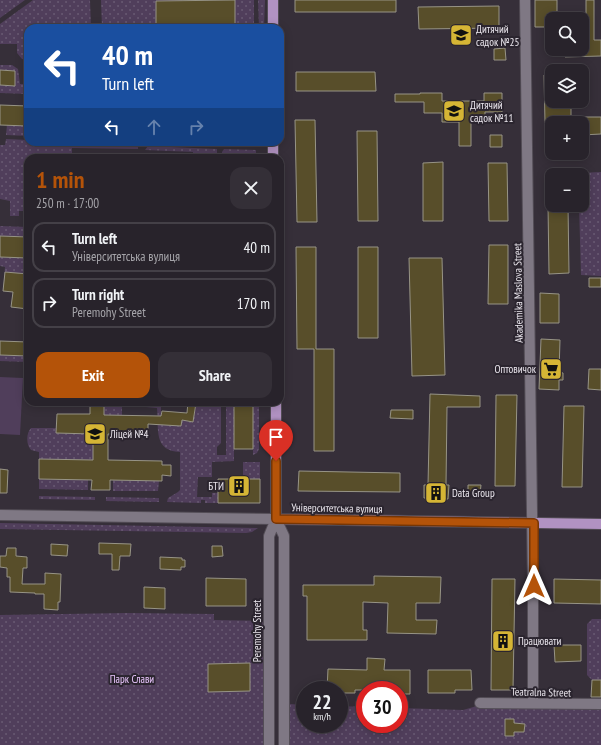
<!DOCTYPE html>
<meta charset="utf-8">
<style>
:root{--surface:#28232b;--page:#342f37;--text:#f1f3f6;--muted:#a5a4a9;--line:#444047;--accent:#b45309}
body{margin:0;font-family:"PT Sans Narrow",sans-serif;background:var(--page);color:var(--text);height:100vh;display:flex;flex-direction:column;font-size:15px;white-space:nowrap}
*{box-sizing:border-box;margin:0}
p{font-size:13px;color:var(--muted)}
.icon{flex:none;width:22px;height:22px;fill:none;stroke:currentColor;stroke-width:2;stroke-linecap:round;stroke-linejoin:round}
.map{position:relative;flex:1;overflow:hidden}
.panel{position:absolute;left:24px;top:154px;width:260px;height:252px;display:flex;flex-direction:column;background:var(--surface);border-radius:12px;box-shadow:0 2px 10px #0003,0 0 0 1px var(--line)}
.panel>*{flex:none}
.top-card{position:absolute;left:24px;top:24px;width:260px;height:122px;border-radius:12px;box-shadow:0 2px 10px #0003,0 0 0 1px var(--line);background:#1a4fa0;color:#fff;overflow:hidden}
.fabs{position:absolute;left:545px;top:12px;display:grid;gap:8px}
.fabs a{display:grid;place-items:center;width:44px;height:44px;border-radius:8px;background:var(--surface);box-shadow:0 2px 10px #0003,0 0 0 1px var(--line);font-size:20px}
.speed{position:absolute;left:296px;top:681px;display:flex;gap:8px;font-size:20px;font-weight:700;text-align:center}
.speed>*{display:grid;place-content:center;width:52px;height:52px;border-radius:50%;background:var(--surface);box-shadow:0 2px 10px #0003,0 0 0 1px var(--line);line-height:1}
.speed small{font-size:10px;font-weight:400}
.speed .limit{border:6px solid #d22;background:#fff;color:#111}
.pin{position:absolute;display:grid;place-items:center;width:34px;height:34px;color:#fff;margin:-41px -17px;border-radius:50% 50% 50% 0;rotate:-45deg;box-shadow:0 0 4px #0007}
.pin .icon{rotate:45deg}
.me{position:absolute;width:44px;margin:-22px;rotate:0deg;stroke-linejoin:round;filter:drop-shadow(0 0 3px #0008)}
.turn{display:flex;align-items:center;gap:14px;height:84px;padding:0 12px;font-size:18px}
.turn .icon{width:52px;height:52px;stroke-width:2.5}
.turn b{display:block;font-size:28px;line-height:34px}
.lanes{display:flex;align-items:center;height:38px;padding:0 12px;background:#0003;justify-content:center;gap:20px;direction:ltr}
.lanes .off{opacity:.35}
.round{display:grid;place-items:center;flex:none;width:42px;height:42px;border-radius:12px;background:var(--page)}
.summary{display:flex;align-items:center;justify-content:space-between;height:68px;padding:0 12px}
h1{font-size:24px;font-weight:600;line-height:30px;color:var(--accent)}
.button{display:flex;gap:8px;margin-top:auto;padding:8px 12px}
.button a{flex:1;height:46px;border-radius:12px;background:var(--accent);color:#fff;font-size:16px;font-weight:600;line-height:46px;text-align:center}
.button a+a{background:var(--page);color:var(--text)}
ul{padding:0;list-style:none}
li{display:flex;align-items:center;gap:12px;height:50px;margin:0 8px 6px;padding:0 4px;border:2px solid var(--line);border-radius:12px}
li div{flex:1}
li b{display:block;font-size:15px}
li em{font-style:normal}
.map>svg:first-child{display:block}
.grass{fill:url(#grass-dots)}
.garden{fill:#503e5b}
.building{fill:#584e2a;stroke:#979486}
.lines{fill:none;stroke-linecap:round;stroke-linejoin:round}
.minor-casing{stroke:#534d56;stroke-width:12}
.major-casing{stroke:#534d56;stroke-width:12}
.minor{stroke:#7f7884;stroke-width:10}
.major{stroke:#b192c2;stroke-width:10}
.route-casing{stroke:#753606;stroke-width:10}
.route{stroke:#b45309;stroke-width:7}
.labels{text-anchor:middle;stroke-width:4;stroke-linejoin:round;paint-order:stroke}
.poi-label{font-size:11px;fill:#ebe7ee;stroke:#2b252f;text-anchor:start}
.street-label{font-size:11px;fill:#ebe7ee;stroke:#2b252f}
.park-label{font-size:11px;fill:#eac6fe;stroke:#2b252f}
</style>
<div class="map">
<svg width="601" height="745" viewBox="0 0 601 745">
<defs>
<pattern id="grass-dots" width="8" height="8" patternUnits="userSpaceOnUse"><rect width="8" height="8" fill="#503e5b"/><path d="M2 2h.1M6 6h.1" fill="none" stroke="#695a73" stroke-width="1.8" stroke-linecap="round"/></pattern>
</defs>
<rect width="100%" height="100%" fill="#362f39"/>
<path class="grass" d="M0,0H25L0,18Z
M33,0H90L91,28H28V60L22,59L17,53V44H0V24Z
M101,0H182V1H156V28H102Z
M235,0H254V28H235Z
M258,0H265L264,28H259Z
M0,65H12L18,69L20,84H28V94L0,93Z
M7,125L28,126V136L6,135Z
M6,139L28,140V142H67L136,146L138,147V149L72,148V158H28V211H19V216H10V201L0,199V145H5Z
M148,146L217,149V158H193V152L145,150Z
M224,149L256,150V158H222V152Z
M601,172V276L581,275L579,205H582V175H579V173Z
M0,226L28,227V237L0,236Z
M0,257L28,258V293L3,291L5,267L0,266Z
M0,355L28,356V362L0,361Z
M104,402H122V415H104Z
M130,402L161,404V424L181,426L182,413L186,414V421L193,422L196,403L202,404V402H221V443L217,447V455H226V402H234V461L212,462V477H198L197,497H212V493H218V503H205V500H201V503L167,502L168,498L178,492L180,490V452C153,451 159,429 157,408L135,406Z
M253,402H259V449L257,453L253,455Z
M31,428H56L57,433L93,434V460L39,459V452L31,450C26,445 26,433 31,428Z
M243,462H260V479H243Z
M39,479L88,480V490L39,489Z
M113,480L159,481L158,491H113Z
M39,496L95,497V500L39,499Z
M106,497L159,498V502L106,501Z
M0,523L258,528L252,532L246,533L0,529Z
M127,613L214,614V620L263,621L264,745H0V615Z
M592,619H601V680H592L587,675V624Z
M289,704L305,705V724H339V706L365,707V724H399V708L463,710L477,706L601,708V745H289Z"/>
<path class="garden" d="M0,377L23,378L20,435L0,434Z"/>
<path class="building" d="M235,0V28H156V1Z
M295,0H396V12H295Z
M535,0H557V19H552V27H535Z
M586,0H594V40H601V56L565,57V49H582V27H586Z
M499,6V28L419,29L418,7Z
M505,48L506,60H494V49Z
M0,70L15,71V86L0,85Z
M296,72H375L376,91H296Z
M552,74V101H571V123H545L544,75Z
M420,93H442V101H484V93H502V112H485V122H471V146H459V122H442V113H424V102H395V94H420Z
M0,105L28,106V126L0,125Z
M582,117H601V134L582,135Z
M295,120H315L317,222H297Z
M357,131H377L378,221H358Z
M490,135H502V147H490Z
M443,162V221H423V163Z
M488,163H507L508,221H489Z
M548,205H568L569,273L549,274Z
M0,236L28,237V258L0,257Z
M489,245H508V304H488Z
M296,247H316V349H334V451H314V349H297Z
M358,247H378V338H358Z
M409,258H442L445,375L412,376Z
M5,272L28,274V309L11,307L13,292L3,291Z
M589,278H601V287H589Z
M540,293L559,294V323H540Z
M541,339L560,340L559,372L563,373V380H559V390L539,389Z
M0,341L28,342V356L0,355Z
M589,369H601V390L588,389Z
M430,394L480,396V407H447L446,485H449L448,499L424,498V485H428Z
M496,395H517L515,486H495Z
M90,402H104V415L161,416L162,411L187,413L188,402L196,403L193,422L182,420L181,426L148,424V435L108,434V460L162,461V465H171V476L162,475V481L110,480V490H91L92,480L39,479V459L93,460V434L56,433L57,414H90Z
M234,402H253V449H234Z
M564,406H584L582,487H562Z
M391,410H413V419L390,418Z
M0,469L8,470L7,493H0Z
M299,471L400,473V492L298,491Z
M218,479H260V503H218Z
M468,485H481L480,494H468Z
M99,543L131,544L130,556H120L119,570H112V554H99Z
M51,544L68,545L67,556L51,555Z
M212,546H222L223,556L212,557Z
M7,548H16V556L27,557V568H23L22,584H45V573L61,574L60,602H58V610L44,609V594H35V593L10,592V577H7V568L0,567V556H6Z
M160,557L182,558V560H185V567H181V570L160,569Z
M374,576L441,577L440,603H416V620H437L436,634L387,633L388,603L363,602V630H367V640H307V596H303V585H374Z
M206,578L246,579V606H206Z
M492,579H515L513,690H491Z
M554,579L601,580V604L554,603Z
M144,587L165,588V609L144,608Z
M554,645H581V661L555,662Z
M367,658L385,659L384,670H410V694H399V690H355V693H339V690H327L328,669L367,670Z
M250,663V691L208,692V664Z
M428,670H471L472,690H455V693H428Z
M592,680H601V697H591Z
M505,719H514V723L525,724L524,732H514V736H505Z"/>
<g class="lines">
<g class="minor-casing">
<path id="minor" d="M525,0L533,586
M0,515L276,519
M276,519L284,536V745
M533,592V703
M480,703L601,704
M269,745V536L276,519"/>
</g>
<g class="major-casing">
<path id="major" d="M273,0V28
M273,142V158
M276,402V519L601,524"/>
</g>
<use href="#minor" class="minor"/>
<use href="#major" class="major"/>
</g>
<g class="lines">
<g class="route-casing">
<path id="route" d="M276,461V519L534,523V586"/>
</g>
<use href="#route" class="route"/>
</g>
<defs>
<g id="school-square" transform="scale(1.15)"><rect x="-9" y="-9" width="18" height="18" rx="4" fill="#d5b535" stroke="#2b252f"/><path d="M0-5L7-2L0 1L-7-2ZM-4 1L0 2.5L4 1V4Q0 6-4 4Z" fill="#111"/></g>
<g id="supermarket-square" transform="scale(1.15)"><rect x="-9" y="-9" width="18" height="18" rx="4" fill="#d5b535" stroke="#2b252f"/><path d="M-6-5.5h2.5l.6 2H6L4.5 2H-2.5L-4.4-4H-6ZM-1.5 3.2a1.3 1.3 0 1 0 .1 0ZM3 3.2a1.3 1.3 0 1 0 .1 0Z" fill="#111"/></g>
<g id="building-square" transform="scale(1.15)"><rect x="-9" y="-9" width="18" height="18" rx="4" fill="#d5b535" stroke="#2b252f"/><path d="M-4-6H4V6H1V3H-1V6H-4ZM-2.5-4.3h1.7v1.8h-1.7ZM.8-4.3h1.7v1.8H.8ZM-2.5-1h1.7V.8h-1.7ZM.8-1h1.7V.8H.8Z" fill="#111"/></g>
</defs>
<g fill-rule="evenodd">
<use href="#school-square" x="461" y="35"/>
<use href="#school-square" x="454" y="111"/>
<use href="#supermarket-square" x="551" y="369"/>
<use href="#school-square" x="95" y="434"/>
<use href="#building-square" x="239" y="486"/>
<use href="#building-square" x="436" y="493"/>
<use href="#building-square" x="503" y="641"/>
</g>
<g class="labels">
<g class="poi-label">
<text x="476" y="33">Дитячий<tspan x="476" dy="13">садок №25</tspan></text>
<text x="470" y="109">Дитячий<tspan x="470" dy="13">садок №11</tspan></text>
<text x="536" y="373" text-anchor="end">Оптовичок</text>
<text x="110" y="438">Ліцей №4</text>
<text x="224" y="490" text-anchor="end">БТИ</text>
<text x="452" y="497">Data Group</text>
<text x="518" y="645">Працювати</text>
</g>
<g class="street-label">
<text transform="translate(518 293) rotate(-91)" y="4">Akademika Maslova Street</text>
<text transform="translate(337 508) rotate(1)" y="4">Університетська вулиця</text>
<text transform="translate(257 631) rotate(-90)" y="4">Peremohy Street</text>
<text transform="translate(541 692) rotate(1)" y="4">Teatralna Street</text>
</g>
<g class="park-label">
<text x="132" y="683">Парк Слави</text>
</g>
</g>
</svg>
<div class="fabs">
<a><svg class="icon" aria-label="search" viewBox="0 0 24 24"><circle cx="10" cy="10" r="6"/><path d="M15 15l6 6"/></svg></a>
<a><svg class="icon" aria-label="layers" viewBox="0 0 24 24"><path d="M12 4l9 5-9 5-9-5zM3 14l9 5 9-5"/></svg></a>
<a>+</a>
<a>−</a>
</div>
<div class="speed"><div>22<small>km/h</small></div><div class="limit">30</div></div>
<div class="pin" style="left:276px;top:461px;background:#d93025"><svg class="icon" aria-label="arrive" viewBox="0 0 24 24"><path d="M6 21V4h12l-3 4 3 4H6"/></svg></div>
<svg class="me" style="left:534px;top:586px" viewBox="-20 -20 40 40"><path d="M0-17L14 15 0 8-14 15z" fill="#b45309" stroke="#fff" stroke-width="4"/></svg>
<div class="top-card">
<div class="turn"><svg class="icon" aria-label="left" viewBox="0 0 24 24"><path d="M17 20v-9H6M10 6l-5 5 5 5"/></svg><div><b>40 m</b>Turn left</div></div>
<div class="lanes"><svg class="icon" aria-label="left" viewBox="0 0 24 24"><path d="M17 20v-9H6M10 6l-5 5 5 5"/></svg><svg class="icon off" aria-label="ahead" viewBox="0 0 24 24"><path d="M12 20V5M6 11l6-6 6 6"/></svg><svg class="icon off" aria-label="right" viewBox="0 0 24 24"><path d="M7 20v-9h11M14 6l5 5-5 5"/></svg></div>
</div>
<section class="panel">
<div class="summary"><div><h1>1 min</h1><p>250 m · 17:00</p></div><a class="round"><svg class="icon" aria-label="close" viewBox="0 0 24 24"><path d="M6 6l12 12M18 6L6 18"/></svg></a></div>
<ul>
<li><svg class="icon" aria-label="left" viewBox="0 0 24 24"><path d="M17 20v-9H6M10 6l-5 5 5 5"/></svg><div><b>Turn left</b><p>Університетська вулиця</p></div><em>40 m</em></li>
<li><svg class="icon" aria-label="right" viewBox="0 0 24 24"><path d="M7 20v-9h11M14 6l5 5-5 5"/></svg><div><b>Turn right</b><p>Peremohy Street</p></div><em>170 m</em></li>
</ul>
<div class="button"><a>Exit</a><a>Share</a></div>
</section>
</div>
